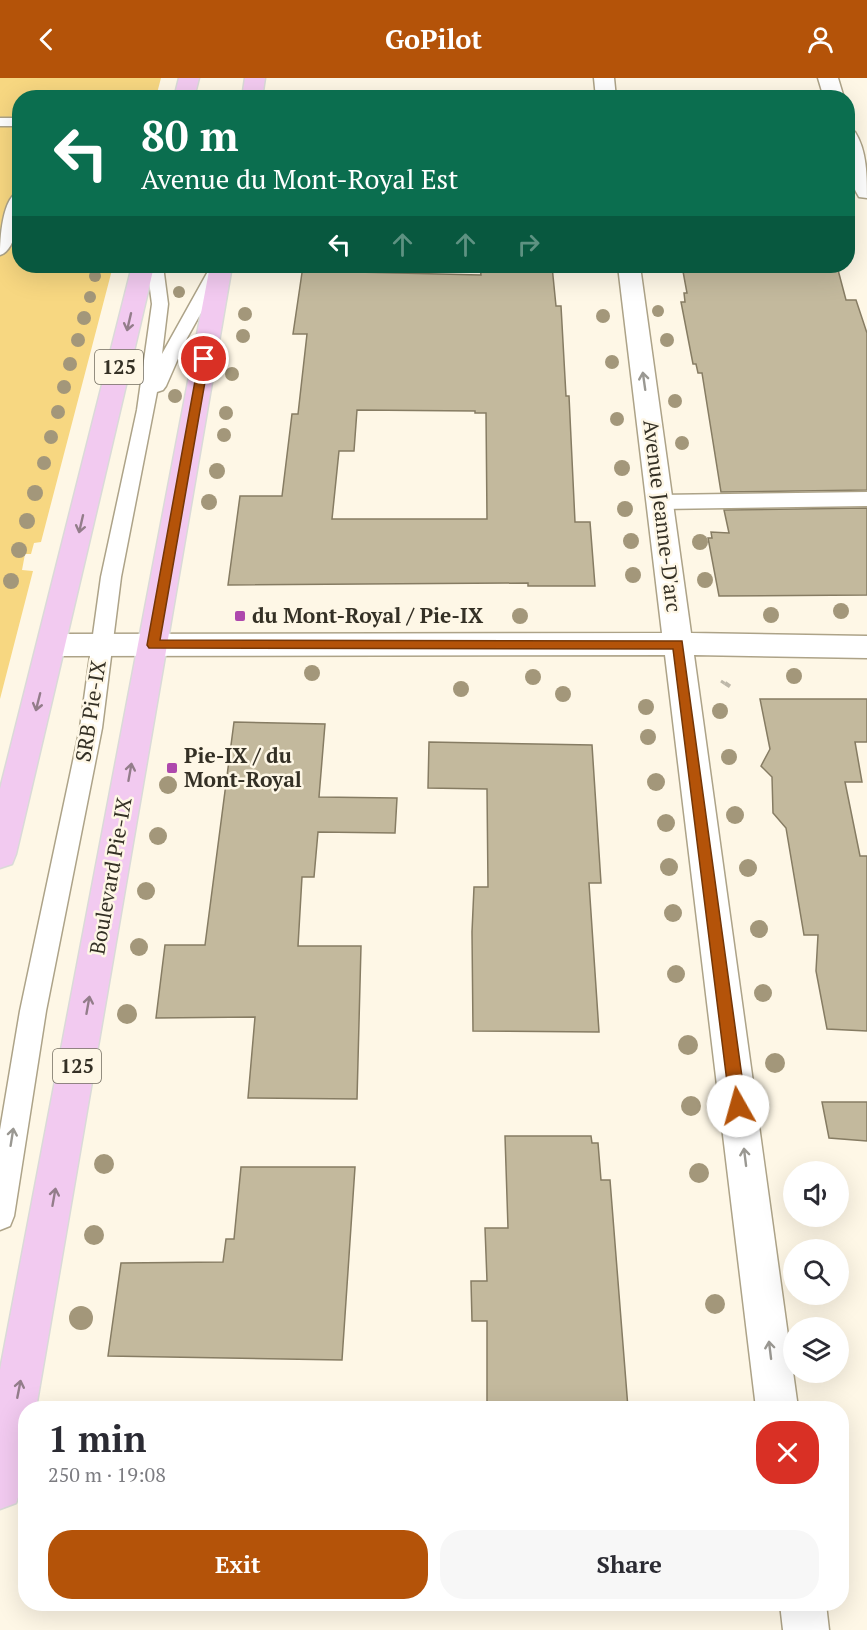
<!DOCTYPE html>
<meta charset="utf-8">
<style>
:root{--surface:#fff;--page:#f7f7f7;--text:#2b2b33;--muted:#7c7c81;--accent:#b45309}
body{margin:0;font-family:"PT Serif",serif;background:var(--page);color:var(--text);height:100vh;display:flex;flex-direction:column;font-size:22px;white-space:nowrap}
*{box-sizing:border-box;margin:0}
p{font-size:20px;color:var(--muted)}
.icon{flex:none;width:33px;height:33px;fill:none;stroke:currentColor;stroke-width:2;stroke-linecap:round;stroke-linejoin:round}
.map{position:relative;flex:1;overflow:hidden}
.sheet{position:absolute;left:18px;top:1323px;width:831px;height:210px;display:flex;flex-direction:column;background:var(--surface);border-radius:24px;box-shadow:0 6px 24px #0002}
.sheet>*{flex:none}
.hud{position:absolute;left:12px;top:12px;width:843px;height:183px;border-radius:24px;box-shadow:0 6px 24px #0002;background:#0b6e4f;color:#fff;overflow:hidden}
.tools{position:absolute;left:783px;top:1083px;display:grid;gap:12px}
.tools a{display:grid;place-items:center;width:66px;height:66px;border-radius:50%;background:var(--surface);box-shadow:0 6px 24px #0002;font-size:30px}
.pin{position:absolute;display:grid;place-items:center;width:51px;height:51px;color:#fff;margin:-26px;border:3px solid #fff;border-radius:50%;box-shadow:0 2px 6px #0007}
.me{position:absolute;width:66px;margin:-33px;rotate:353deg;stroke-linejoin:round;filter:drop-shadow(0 0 4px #0008)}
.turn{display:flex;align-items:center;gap:21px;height:126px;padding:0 30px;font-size:27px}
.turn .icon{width:78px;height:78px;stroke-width:2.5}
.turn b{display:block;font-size:42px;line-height:51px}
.lanes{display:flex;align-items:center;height:57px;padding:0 30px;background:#0003;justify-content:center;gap:30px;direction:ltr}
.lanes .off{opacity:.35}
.round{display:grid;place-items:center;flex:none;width:63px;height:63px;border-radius:24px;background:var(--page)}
.summary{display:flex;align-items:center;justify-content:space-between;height:102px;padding:0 30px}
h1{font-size:36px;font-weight:700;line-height:45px}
.button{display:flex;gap:12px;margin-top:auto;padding:12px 30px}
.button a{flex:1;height:69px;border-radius:24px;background:var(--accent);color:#fff;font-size:24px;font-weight:700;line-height:69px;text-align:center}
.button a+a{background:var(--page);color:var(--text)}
header{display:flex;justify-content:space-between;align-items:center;height:78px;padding:0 30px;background:var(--accent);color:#fff;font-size:27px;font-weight:700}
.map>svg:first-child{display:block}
.green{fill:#f7d781}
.building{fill:#c3b99d;stroke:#867c63;stroke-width:1.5;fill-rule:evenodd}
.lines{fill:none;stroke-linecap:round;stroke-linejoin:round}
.lane-casing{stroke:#ada388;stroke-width:3}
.street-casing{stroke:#ada388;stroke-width:3}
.primary-casing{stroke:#dadad8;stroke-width:3}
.path-far1{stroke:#beb8a9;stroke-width:3;stroke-dasharray:4.5 2;stroke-linecap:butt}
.path{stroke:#beb8a9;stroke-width:4;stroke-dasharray:6 3;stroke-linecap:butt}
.lane{fill:#fff;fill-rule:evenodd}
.street{fill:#fff;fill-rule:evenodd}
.primary{fill:#f2caf0;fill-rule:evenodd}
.tree{fill:#a3977a}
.oneway{stroke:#937d8a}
.oneway2{stroke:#9a9892}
.route{fill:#b45309;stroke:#753606;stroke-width:1.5}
.poi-dot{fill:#ae48ad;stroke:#fef7e6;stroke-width:2}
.labels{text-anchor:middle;stroke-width:5;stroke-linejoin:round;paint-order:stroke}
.shield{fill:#fef7e6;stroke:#716c5f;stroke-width:1.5}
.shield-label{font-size:20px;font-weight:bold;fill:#343025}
.street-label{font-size:21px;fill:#343025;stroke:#fef7e6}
.poi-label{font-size:21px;font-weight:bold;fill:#343025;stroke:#fef7e6;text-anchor:start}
</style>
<header><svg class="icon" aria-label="back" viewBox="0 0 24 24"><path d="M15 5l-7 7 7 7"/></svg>GoPilot<svg class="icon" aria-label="person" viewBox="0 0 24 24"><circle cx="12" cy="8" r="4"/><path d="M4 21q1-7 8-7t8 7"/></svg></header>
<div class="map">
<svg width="867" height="1552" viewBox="0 0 867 1552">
<rect width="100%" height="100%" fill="#fef7e6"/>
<path class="green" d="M0,0H161L156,19L20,20V188H113L41,464L34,465L31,476H25L22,492L33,493L0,621Z"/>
<path class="building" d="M303,188H356V194L481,197L480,188H552L556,228H561L566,318H569L575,444H590L595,508H528V505L228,507L240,418H282L292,336H298L307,256H293ZM357,332L475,333V335H486L487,441H332L339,373H354Z
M682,188H837L846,222H856L867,255V412L721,414L702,295H698L696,286H693L681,224H685L684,215H687Z
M867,430V517L719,518L708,460H712L711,454L729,455L724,432Z
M760,621H867V664H855L862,704H845L860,778H867V953L827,951L816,893L818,857H804L786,750L773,735L772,699L761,688L770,671Z
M234,644L325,646L319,719L397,720L395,755L318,754L314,799H302L298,868H361L357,1021L248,1020L255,939L156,940L165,867H205Z
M429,664L592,667L601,805H589L599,954L473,953L472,854L474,809H488L487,711L428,710Z
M822,1024H867V1063L829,1060Z
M505,1058H591L592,1065H598L601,1102H610L628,1330H487V1243H472L471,1203H487L485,1150H508Z
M241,1089H355L342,1282L108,1278L121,1185L223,1184L226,1161H234Z"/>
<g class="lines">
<g class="lane-casing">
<path id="lane" d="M0,40H20V48H0Z
M20,113C20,129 18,172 0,177C0,162 2,118 20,113Z
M147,188H163L168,226L162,276L211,188H227L187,260L166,308L163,312L157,314L121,499L102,650L46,933L14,1138L10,1148L0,1152V1052L20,933L80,650L101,499L137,332L152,226Z
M867,414V428L660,431L653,429L650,424L653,419L660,417Z"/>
</g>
<g class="street-casing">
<path id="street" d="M594,0H614L616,20H596Z
M818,0H838L844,20H824Z
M848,52L855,54C867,73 867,98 867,120L859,119C847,100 846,73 848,52Z
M618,188H640L691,555L867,558V580L694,577L798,1330H756L665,577L52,578L42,575L37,567L42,559L52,556L662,555Z
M780,1526H826L829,1552H783Z"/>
</g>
<g class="primary-casing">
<path id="primary" d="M179,0H199L194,20H174Z
M245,0H265L262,20H242Z
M132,188H154L16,776L12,786L0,790V711Z
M210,188H232L36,1330H26C26,1363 28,1394 16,1425L0,1431V1292Z"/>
</g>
<path class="path-far1" d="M721,603L727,607"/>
<path class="path" d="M725,605L731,609"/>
<use href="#lane" class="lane"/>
<use href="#street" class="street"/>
<use href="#primary" class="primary"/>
</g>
<g class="tree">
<circle cx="95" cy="198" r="6"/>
<circle cx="179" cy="214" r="6"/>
<circle cx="90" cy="219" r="6"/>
<circle cx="658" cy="233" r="6"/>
<circle cx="245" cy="236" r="7"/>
<circle cx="603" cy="238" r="7"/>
<circle cx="84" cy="240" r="7"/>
<circle cx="243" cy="258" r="7"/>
<circle cx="78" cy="262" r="7"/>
<circle cx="667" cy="262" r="7"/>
<circle cx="612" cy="284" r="7"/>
<circle cx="70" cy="286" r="7"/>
<circle cx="232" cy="296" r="7"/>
<circle cx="64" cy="309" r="7"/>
<circle cx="175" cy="318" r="7"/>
<circle cx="675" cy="323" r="7"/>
<circle cx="58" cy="334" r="7"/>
<circle cx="226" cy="335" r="7"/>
<circle cx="617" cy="341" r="7"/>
<circle cx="224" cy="357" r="7"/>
<circle cx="51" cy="359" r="7"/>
<circle cx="682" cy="365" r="7"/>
<circle cx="44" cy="385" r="7"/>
<circle cx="622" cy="390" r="8"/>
<circle cx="217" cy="393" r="8"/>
<circle cx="35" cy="415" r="8"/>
<circle cx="209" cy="424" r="8"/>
<circle cx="625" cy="431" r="8"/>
<circle cx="27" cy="443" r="8"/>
<circle cx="631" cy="463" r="8"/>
<circle cx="700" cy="464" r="8"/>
<circle cx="19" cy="472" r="8"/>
<circle cx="633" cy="497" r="8"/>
<circle cx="705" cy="502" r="8"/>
<circle cx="11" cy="503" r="8"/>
<circle cx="841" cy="533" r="8"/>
<circle cx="771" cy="537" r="8"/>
<circle cx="520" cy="538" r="8"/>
<circle cx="312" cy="595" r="8"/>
<circle cx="794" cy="598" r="8"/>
<circle cx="533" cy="599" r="8"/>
<circle cx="461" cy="611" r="8"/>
<circle cx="563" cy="616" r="8"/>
<circle cx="646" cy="629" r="8"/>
<circle cx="720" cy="633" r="8"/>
<circle cx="648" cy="659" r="8"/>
<circle cx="729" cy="679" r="8"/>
<circle cx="656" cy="704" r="9"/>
<circle cx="168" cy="707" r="9"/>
<circle cx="735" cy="737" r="9"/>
<circle cx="666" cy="745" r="9"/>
<circle cx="158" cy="758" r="9"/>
<circle cx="669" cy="789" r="9"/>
<circle cx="748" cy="790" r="9"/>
<circle cx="146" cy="813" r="9"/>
<circle cx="673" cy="835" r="9"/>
<circle cx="759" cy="851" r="9"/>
<circle cx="139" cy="869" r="9"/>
<circle cx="676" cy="896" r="9"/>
<circle cx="763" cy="915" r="9"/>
<circle cx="127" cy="936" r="10"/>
<circle cx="688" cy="967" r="10"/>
<circle cx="775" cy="985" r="10"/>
<circle cx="691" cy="1028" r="10"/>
<circle cx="104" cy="1086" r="10"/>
<circle cx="699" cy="1095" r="10"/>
<circle cx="94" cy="1157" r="10"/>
<circle cx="715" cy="1226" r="10"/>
<circle cx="81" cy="1240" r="12"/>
</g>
<defs><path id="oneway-shaft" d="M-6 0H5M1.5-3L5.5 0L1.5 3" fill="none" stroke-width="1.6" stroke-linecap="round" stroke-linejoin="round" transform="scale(1.5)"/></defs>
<g class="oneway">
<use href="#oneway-shaft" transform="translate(129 244) rotate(103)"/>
<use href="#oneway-shaft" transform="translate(81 446) rotate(103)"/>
<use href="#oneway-shaft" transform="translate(38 624) rotate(104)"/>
<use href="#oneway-shaft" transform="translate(130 694) rotate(-80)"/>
<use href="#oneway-shaft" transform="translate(88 927) rotate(-80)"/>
<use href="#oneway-shaft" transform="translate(54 1119) rotate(-80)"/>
<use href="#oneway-shaft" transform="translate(19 1311) rotate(-79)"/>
</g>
<g class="oneway2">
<use href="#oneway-shaft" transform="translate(644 303) rotate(-98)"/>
<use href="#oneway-shaft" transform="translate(12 1059) rotate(-81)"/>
<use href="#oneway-shaft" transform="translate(745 1079) rotate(-97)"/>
<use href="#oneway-shaft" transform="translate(770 1272) rotate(-97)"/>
</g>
<path class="route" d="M204,278L209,281L160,562L682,563L746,1028L744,1033L738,1035L733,1033L730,1028L673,571L149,570L147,567L199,281Z"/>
<g class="poi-dot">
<rect x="234" y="532" width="12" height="12" rx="3"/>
<rect x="166" y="684" width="12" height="12" rx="3"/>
</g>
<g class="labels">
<g class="shield">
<rect x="95" y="272" width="48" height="34" rx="4.5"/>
<rect x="53" y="971" width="48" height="34" rx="4.5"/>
</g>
<g class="shield-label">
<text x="119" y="296">125</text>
<text x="77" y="995">125</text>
</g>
<g class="street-label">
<text transform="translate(662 438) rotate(83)" y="7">Avenue Jeanne-D'arc</text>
<text transform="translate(91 633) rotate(-81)" y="7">SRB Pie-IX</text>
<text transform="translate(111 798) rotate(-80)" y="7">Boulevard Pie-IX</text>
</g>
<g class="poi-label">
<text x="252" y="545">du Mont-Royal / Pie-IX</text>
<text x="184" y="685">Pie-IX / du<tspan x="184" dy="24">Mont-Royal</tspan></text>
</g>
</g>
</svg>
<div class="tools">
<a><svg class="icon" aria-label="sound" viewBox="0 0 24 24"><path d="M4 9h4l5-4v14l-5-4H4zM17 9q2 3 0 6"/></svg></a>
<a><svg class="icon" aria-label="search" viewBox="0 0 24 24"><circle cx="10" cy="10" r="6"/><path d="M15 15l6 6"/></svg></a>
<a><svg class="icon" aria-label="layers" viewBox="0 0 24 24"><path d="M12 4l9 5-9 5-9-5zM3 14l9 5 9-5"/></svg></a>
</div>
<div class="pin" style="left:204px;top:281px;background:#d93025"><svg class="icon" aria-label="arrive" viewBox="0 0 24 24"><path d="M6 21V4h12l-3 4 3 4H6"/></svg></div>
<svg class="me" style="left:738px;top:1028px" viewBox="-20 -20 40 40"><circle r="19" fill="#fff"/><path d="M0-13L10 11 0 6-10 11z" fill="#b45309"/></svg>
<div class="hud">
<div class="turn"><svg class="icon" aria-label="left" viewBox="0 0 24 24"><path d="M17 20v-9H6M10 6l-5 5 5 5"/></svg><div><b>80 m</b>Avenue du Mont-Royal Est</div></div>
<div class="lanes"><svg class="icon" aria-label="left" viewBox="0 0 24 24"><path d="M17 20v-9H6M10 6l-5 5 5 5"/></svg><svg class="icon off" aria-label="ahead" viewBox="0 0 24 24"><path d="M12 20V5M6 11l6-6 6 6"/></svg><svg class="icon off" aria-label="ahead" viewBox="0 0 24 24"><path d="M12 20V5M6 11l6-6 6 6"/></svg><svg class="icon off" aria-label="right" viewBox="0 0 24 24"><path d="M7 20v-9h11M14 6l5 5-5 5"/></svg></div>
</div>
<section class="sheet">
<div class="summary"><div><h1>1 min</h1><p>250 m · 19:08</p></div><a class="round" style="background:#d93025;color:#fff"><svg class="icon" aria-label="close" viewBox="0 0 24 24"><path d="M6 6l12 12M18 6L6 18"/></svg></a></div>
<div class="button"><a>Exit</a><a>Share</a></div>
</section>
</div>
